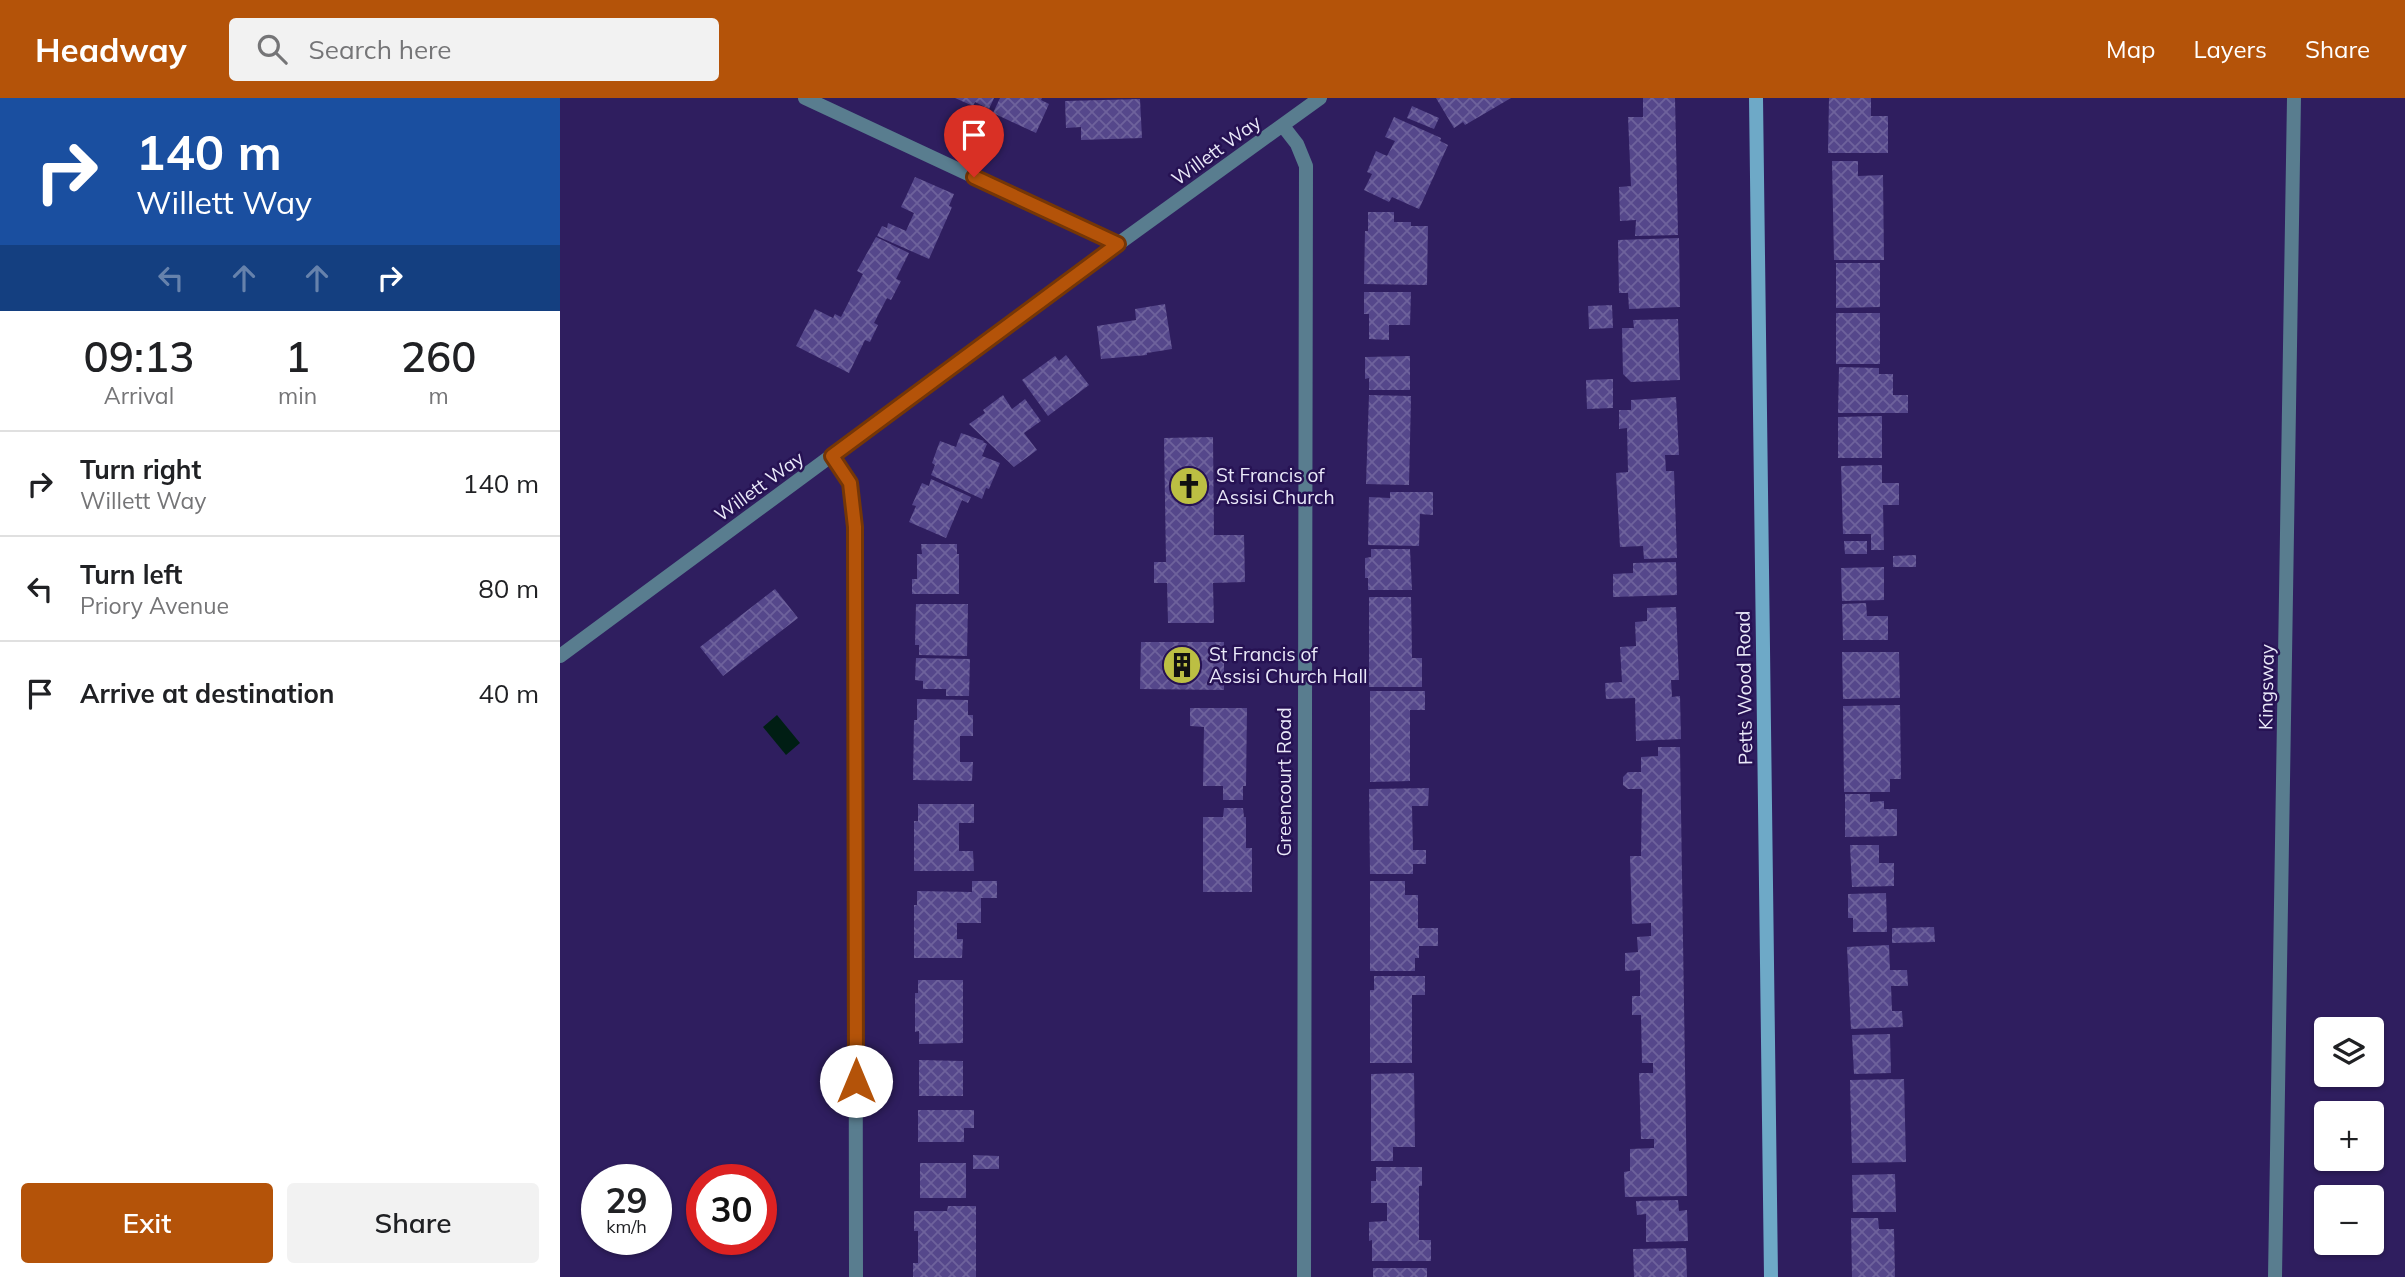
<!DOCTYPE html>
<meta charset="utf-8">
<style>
:root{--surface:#fff;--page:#f2f2f2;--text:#202124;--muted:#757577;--line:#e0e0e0;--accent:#b45309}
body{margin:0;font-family:Mulish,sans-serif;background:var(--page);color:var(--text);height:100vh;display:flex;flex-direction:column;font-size:26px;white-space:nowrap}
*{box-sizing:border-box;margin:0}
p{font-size:23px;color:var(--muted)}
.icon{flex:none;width:38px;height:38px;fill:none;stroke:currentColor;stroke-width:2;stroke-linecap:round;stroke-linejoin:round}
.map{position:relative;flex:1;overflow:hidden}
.side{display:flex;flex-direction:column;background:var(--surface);width:560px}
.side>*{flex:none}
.banner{background:#1a4fa0;color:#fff;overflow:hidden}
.buttons{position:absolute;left:1754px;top:919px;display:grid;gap:14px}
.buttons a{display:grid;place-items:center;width:70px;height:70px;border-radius:7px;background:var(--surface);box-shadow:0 2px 5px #0004;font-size:35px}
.speed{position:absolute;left:21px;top:1066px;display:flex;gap:14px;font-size:35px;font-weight:700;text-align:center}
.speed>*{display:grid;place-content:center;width:91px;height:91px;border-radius:50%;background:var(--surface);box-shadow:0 2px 5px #0004;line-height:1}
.speed small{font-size:18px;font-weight:400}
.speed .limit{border:10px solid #d22;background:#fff;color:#111}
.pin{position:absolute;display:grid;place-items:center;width:60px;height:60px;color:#fff;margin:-72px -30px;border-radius:50% 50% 50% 0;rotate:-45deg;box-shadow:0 0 7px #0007}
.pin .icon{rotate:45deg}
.me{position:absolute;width:77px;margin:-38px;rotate:0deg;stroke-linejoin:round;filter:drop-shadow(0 0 5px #0008)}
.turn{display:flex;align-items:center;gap:24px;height:147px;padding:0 21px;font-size:32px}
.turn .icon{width:91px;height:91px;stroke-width:2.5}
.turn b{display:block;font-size:49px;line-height:60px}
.lanes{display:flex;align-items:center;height:66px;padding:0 21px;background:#0003;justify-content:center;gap:35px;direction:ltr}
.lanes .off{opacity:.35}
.eta{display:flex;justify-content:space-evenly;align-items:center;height:119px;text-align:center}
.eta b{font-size:42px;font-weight:600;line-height:49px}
.action{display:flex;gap:14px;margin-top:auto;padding:14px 21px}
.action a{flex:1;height:80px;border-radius:7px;background:var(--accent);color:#fff;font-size:28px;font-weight:600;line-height:80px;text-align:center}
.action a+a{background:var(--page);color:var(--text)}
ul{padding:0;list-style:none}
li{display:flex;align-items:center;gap:21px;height:105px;padding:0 21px;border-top:2px solid var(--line)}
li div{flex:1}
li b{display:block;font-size:26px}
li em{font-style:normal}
header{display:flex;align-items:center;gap:42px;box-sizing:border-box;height:98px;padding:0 35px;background:var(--accent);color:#fff}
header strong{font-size:33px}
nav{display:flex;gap:38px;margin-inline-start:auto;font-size:24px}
.search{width:490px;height:63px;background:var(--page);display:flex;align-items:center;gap:18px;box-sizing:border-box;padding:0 24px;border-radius:7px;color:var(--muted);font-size:26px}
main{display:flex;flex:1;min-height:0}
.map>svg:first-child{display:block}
.water{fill:#001e14}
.building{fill:url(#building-cross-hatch)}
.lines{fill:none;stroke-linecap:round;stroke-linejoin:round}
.street{stroke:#597d8f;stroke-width:14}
.secondary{stroke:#6ea9c7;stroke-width:14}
.route-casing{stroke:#753606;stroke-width:18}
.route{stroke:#b45309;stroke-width:12}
.labels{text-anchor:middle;stroke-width:5;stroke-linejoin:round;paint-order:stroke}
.street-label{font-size:19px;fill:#eae9f9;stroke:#261253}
.poi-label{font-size:19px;fill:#eae9f9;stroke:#261253;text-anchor:start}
</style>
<header>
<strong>Headway</strong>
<div class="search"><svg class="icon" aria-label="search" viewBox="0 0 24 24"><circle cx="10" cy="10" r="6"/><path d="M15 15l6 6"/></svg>Search here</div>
<nav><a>Map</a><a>Layers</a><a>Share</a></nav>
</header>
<main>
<section class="side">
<div class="banner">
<div class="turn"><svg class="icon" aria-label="right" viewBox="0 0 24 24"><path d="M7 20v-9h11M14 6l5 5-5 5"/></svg><div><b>140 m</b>Willett Way</div></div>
<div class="lanes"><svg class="icon off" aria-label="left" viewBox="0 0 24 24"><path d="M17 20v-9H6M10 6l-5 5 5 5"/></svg><svg class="icon off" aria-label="ahead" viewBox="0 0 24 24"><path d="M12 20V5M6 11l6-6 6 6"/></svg><svg class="icon off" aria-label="ahead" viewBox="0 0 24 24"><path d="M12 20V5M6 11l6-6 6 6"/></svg><svg class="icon" aria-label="right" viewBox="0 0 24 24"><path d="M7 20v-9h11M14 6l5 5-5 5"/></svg></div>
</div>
<div class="eta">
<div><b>09:13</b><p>Arrival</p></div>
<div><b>1</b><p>min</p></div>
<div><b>260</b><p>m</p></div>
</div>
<ul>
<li><svg class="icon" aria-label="right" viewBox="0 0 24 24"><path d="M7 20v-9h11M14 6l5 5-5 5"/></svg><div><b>Turn right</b><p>Willett Way</p></div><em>140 m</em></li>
<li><svg class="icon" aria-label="left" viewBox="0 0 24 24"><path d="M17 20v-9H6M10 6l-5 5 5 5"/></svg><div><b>Turn left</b><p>Priory Avenue</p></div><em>80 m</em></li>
<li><svg class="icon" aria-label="arrive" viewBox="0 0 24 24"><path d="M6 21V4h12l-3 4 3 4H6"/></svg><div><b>Arrive at destination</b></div><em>40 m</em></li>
</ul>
<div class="action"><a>Exit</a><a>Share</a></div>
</section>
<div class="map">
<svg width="1845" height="1179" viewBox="0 0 1845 1179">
<defs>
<pattern id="building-cross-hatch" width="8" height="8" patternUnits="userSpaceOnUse" patternTransform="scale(1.75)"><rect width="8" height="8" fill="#55478b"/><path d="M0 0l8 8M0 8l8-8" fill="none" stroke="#6e629c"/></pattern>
</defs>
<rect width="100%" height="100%" fill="#2f1e5f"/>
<path class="water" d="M217,617L240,645L226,657L203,629Z"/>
<path class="building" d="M395,0H434L429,11L415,4L413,8Z
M440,0H482L481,2L489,6L476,35L433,15Z
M876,0H951L905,27L903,24L894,30Z
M1083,0H1115L1118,137L1075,138L1076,122L1060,123L1059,89L1071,88L1068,19H1083Z
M1269,0H1311V18H1328V55H1268Z
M580,1L582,40L521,42V29L506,30L505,3Z
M852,8L879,20L874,31L847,20Z
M834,19L881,40L880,43L888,47L859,111L832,99L829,104L804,92L812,76L807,74L816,53L827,58L835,43L825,39Z
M1272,63H1298V78L1323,77L1324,162H1274Z
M355,79L394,96L389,108L392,109L369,161L317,138L322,128L327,130L328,125L346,133L354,115L341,109Z
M808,114H834V124H851V128H868L867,187L804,186L805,133H808Z
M316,139L349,155L336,181L341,183L331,202L327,200L314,225L318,227L310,244L305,242L289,275L236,248L255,211L273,220L275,216L281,219L303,176L297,173Z
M1119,140L1120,209L1069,211L1068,195H1059L1058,142Z
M1276,165H1320V209L1276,210Z
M804,194H851L850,227H829V242L809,241V216H804Z
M605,206L612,251L587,255V257L541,261L537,228L576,222L575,211Z
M1052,207L1053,230L1029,231L1028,208Z
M1276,215H1320V266H1276Z
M1118,221L1120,282L1071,284L1063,276L1062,230H1074L1073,222Z
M506,257L529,287L488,318L462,282L495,258L499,263Z
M850,258V292H809V280L805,281V259Z
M1279,269L1319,270V276H1333V297H1348V315H1278Z
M1053,281V310L1027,311L1026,282Z
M443,297L452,311L465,301L481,323L464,335L477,352L454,369L409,326L425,315L423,312Z
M809,297L851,298L849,387L806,386Z
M1116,299L1119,357H1105L1106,373H1114L1117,460L1084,461L1083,448L1060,449L1056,375L1068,374L1067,330L1059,331V312H1071V302Z
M1322,318V360H1278V319Z
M401,335L424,343L423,344L427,346L422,358L440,365L429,391L426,390L422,401L371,377L375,367L372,365L380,343L396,349Z
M653,339L654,437H684L685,484L653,485L654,525H608L607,485H594V464H606L604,340Z
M1322,367V385H1339V407H1323L1324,452H1311V436H1283L1281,368Z
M371,381L411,399L408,405L402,402L386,440L349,424L356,408L352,407L362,385L369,388Z
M830,394H873V417L860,416L859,448L808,447L809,399L830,400Z
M1284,443H1307V456H1285Z
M361,446H397V456H399V496H352V481H357V456H362Z
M811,451H850L852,492H808V480H805V460L811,459Z
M1356,457V469H1333V458Z
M1116,464L1117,497L1053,499V476L1073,475V465Z
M1324,469V502L1282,503L1281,470Z
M215,491L238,520L163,578L140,549Z
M809,499H851L852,560H862V589H809Z
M1306,505L1307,518H1328V542H1283L1282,506Z
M356,506H408L407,558L359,557V547H355Z
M1116,509L1119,582H1111L1112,599L1120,598L1121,641L1076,643L1075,600L1046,601L1045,585L1062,584L1060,549L1076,548L1075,524L1087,523V510Z
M581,544H664V592L580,591Z
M1282,554H1339L1340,600L1283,601Z
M356,560L410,561L409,598H386V591H363V583L355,582Z
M810,593H865V612H850V683L810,684Z
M357,601L408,602V617H413V638H400V664H413L412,683L353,682L354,622H357Z
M1340,607L1341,681H1330V694H1284L1283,608Z
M630,610H687L686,688H683V702H663V688H643L644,629L630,628Z
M1098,649H1120L1127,1098L1065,1099L1064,1074L1070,1073V1051L1094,1050V1041H1081L1079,975H1093V965H1082L1081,917H1072V898H1080V872L1065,873V855L1078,854L1077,839L1091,838V825L1072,826L1070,758H1081L1082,691H1068L1063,687V679L1068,674H1081V659L1098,658Z
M869,690L868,708H852L853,752H866V766H853V776H810L809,691Z
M1285,696H1310V704L1324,703V711H1337V738L1285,739Z
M358,706H414V725H399V753H413L414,773H354V723H358Z
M664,710H683L684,719H686V750H692V794H643V719H663Z
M1290,747H1319V765H1334V788L1292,789Z
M412,783H437V800H421V825H397V841H403L402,860H354V807H357V793L412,794Z
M810,783H845V797H858V830H878V848H859V860H855V873H810Z
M1326,795L1327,834H1293V820H1288V796Z
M1374,829L1375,844L1332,845V830Z
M1329,847L1330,872H1347L1348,888H1331L1332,913H1342L1343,929L1291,931L1287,849Z
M814,878H865V897H852V965H810V892H814Z
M358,882H403V945L359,946V933L355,934V895H358Z
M1330,936L1331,975L1294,976L1292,937Z
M359,962L403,963V998H359Z
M854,975L855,1049H833V1063H811V976Z
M1344,981L1346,1064L1292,1065L1290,982Z
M358,1012H414V1030H404V1044H358Z
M413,1057L439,1058V1071H413Z
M360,1065H406V1100H360Z
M816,1069H862V1088H859V1142H871V1163H812V1142L809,1143V1124L827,1123V1105H811V1083H816Z
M1335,1076L1336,1114H1293L1292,1077Z
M1118,1102L1119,1113L1127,1112L1128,1143L1086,1144V1116L1077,1117L1076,1103Z
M388,1108H416V1179H353V1165H358V1133H354V1113H387Z
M1291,1120H1318L1319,1131H1334L1335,1179H1292Z
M1126,1150L1127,1179H1074L1073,1151Z
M813,1170H867V1179H813Z"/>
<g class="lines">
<path class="street" d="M245,0L558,146
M723,28L737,46L746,68L744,1179
M272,358L290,385L295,429L296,1179
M0,558L558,146L760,0
M1715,1179L1734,0"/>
<path class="secondary" d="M1196,0L1211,1179"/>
</g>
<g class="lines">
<g class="route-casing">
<path id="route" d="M296,983L295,429L290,385L272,358L558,146L414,79"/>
</g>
<use href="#route" class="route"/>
</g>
<defs>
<g id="church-disc" transform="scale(2.0125)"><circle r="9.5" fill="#bcbf43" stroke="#261253"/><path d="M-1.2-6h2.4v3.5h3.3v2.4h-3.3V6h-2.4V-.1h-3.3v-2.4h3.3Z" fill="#111"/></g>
<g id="building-disc" transform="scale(2.0125)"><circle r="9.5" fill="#bcbf43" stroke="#261253"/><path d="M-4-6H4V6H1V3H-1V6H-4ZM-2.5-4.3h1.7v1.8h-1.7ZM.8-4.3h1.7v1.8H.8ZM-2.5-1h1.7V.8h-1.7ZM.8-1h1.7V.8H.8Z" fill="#111"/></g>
</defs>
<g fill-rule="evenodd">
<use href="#church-disc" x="629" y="388"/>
<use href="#building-disc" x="622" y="567"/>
</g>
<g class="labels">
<g class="street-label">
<text transform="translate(656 52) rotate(-36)" y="7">Willett Way</text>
<text transform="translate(199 388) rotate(-36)" y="7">Willett Way</text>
<text transform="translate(1706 589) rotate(-89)" y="7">Kingsway</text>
<text transform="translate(1184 590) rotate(-91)" y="7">Petts Wood Road</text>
<text transform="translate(724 684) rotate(-90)" y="7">Greencourt Road</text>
</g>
<g class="poi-label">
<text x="656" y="384">St Francis of<tspan x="656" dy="22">Assisi Church</tspan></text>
<text x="649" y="563">St Francis of<tspan x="649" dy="22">Assisi Church Hall</tspan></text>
</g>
</g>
</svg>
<div class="buttons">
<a><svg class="icon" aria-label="layers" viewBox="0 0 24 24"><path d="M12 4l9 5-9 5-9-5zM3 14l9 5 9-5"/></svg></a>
<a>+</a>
<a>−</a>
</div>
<div class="speed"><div>29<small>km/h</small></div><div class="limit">30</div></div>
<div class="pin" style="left:414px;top:79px;background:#d93025"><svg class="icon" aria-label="arrive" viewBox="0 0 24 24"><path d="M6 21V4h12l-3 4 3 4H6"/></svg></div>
<svg class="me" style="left:296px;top:983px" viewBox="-20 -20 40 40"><circle r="19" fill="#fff"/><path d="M0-13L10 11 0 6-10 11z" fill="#b45309"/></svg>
</div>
</main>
